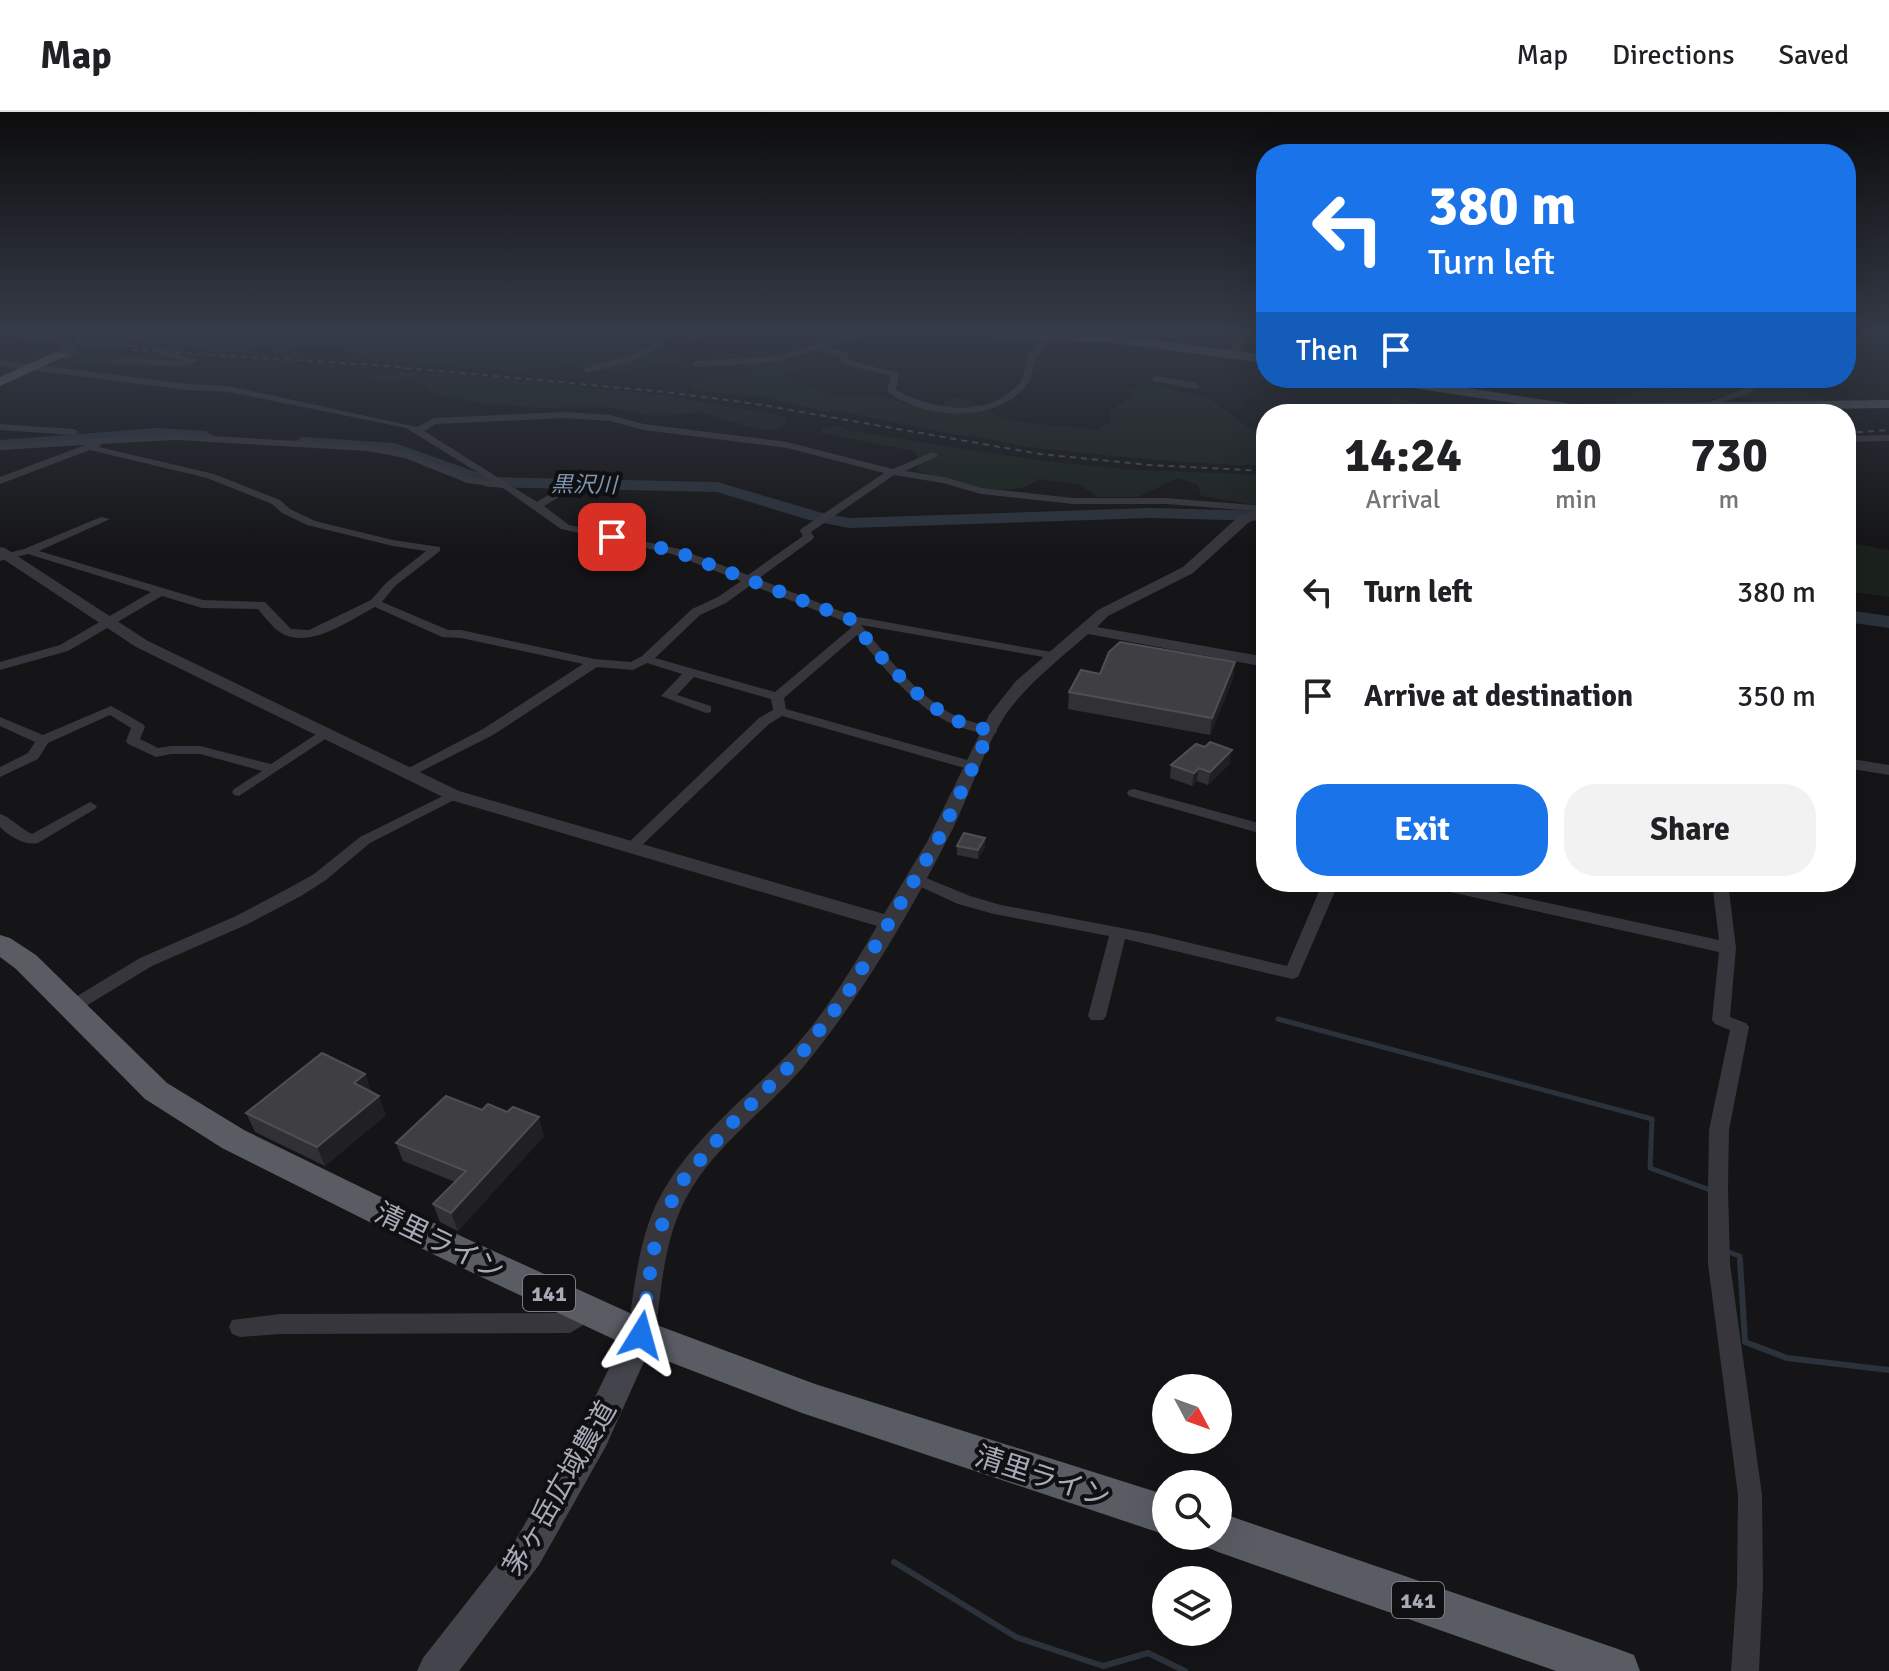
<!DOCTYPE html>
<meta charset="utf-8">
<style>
:root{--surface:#fff;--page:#f2f2f2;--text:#202124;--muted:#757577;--line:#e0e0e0;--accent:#1a73e8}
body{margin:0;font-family:Signika,"Noto Sans JP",sans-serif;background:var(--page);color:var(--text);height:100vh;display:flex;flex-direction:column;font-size:30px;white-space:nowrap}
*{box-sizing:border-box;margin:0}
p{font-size:26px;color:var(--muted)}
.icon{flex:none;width:44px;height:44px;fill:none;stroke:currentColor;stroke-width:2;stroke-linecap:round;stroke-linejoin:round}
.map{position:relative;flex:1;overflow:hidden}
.details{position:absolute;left:1256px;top:292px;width:600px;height:488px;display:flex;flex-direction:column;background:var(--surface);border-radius:32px;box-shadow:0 8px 32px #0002}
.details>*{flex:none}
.guide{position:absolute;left:1256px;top:32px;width:600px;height:244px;border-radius:32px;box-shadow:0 8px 32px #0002;background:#1a73e8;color:#fff;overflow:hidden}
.needle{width:52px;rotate:131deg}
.fabs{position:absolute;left:1152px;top:1262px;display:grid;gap:16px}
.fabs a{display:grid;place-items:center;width:80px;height:80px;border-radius:50%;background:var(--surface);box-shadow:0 8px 32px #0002;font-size:40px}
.pin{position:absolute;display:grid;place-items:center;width:68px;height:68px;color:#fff;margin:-34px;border-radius:16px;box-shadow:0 4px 12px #0006}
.me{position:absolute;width:88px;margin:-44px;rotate:8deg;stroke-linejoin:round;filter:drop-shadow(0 0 6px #0008)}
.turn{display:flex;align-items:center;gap:28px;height:168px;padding:0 40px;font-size:36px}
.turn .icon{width:104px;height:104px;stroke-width:2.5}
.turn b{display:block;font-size:56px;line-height:68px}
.then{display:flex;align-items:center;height:76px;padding:0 40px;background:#0003;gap:16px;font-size:30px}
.eta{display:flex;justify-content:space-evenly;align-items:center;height:136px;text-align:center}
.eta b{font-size:48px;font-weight:800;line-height:56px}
.action{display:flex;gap:16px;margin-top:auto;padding:16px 40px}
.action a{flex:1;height:92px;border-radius:32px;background:var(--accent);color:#fff;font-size:32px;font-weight:800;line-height:92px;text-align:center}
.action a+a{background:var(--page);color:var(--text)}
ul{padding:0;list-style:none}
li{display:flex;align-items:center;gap:24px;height:104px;padding:0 40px}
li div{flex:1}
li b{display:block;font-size:30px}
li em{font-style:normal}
header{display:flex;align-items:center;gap:48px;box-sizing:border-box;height:112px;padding:0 40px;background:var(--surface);border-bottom:2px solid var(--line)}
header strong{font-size:38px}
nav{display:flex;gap:44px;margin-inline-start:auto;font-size:28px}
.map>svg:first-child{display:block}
.green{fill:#1b221d}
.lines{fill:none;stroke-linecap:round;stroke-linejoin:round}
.stream-far1{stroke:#2b323b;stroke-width:5}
.stream{stroke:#2b323b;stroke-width:6}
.river{fill:#2b323b;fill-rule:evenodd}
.trunk-tunnel{stroke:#323337;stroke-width:15;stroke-dasharray:15 7;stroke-linecap:butt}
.minor{fill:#36363c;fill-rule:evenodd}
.tertiary{fill:#36363c;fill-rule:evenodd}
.secondary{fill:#44454c;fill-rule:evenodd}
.primary{fill:#52535b;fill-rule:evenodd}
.trunk{fill:#5a5c64;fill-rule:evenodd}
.rail{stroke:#494a51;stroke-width:2;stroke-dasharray:6 5;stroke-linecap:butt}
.wall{fill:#313135}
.shaded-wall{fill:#202023}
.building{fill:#3e3e43;stroke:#4e4f55;stroke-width:2}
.route{stroke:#1a73e8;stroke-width:14;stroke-dasharray:0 25.2}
.labels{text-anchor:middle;stroke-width:8;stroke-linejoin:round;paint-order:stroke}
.far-water-label{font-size:22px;font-style:italic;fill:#7e95b2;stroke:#101012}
.shield{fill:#101012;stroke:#7a7c86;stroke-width:2}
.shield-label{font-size:22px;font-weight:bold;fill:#a7aab7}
.near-street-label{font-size:28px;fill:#a7aab7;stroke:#101012}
</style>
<header>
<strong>Map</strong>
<nav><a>Map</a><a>Directions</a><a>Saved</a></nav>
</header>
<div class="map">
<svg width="1889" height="1559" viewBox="0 0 1889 1559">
<rect width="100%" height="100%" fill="#151517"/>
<path class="green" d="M40,220L214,223L276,220H662L665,235L661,241L687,249L620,259L572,254L503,258L368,248L343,235L275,238L265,235L245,239L193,237L75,226L76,223C64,221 48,230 40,220Z
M83,238L188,249L178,252H92L70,249L73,241Z
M726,241C745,241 776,247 795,251L796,257L789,260L788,265L834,284L877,283L933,300H943L945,287C970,280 981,298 1003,305C1035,315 1068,313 1099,318L1112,308L1109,305L1112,297L1133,284L1126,279C1149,267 1150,272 1173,278C1183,281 1194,280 1204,285C1227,295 1240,315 1266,325V354C1187,352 1109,344 1030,335C1016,334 970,322 963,324L848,301L827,300L760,284L695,279L692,272C711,257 736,277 749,256L731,247Z
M363,258L462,263L666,283L786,305V312L772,319L753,316L704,301L652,304L608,295L539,296L483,291L435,283L428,278V274L409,268L383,271L361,261Z
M1623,266H1653L1657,274L1681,278L1698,271L1669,266H1767L1780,275L1824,286L1823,289H1753L1723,283L1698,293L1617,292L1608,287L1645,279L1647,275Z
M1391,285L1427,293L1483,291L1502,297L1503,302H1389L1392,300Z
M838,314L851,319L1042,349L1135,358L1266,363V395L1201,384L1198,373L1178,366L1138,385H1097L1079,372L1038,367C1014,391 945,368 916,358L921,352L914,339L823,321L821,316Z
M1846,430L1889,438V485L1846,479Z"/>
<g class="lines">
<path class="stream-far1" d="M1278,907L1652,1007L1650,1056L1710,1078
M1725,1139L1740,1144V1150"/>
<path class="stream" d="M1740,1148L1745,1230L1787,1246L1889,1258
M894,1450L1016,1525L1103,1554L1148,1541L1185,1559"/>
<path class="river" d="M157,316L206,319L214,324L206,329L157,326L0,338V328Z
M302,325L395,331L490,365L717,370L819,400L849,406L1150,396L1266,399V409L1150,406L849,416L809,408L717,380L488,375L393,341L296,333L294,330Z
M1846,498L1889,504V516L1846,510Z"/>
<path class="trunk-tunnel" d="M61,243L95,220"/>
<path class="minor" d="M81,220H89L91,225L95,227L168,237L164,239L95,231L84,229Z
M661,220H691L703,223L699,225L667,223C651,250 616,253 587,261L583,258C610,244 643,250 661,220Z
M862,220H874L826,235L848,241V248L899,261L896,278C932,298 988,307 1019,272C1025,265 1024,256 1027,248C1032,234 1050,220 1065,220C1056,228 1043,234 1037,245C1031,254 1034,266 1026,274C994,312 923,308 887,279L891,264L841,251V244L817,238L776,250L696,255L692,252L696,249L776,244Z
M163,239L199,248C179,260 155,252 133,251C124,251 115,253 107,250L121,246L185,249L160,244L159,242Z
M0,248L186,272L229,274L417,315L434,306L565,300L610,303L644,312L787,330L893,357L933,340L938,343L936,345L905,359L944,365L982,376L1073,386H1166L1266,394V400L1166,392H1073L981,382L943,371L894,363L811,420L814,425L813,427L758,467L853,504L1051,540L1055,541V547L861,513C888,545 918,586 958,605C969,610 983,612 995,616L997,619L995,622L990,623C976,620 960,616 948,610C911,591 883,555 857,523L784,586L786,597L978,651L980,654L978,657H968L782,604L769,612L638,737L633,739L625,734L628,731L759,606L773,598L771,587L694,565L677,583L711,594V600L706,601L661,584L682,562L647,551L633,558L597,555L493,623L408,666L401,662L403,659L483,617L583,552L461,526L442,525L375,495C350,508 314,535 285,523C275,519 265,505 258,497L202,496L162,484L68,539L0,558V550L60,533L151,480L28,442L0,449V443L24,437L101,405L110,407L39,439L203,488L265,490L291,517L309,518L371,488L387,470L426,439L393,434L307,413L282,401L272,392L207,366L90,338L0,372V365L85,333L0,338V332L176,322L368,333L410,341L473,366L493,370L406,316L229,280L186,278L0,254ZM565,306L610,309L644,318L787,336L884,361L801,417L800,419L803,424L748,463L679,437L569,413L544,394L583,371V367H575L537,390L424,319L436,312ZM176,328L368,339L405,346L467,371L503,376L561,417L672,442L741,469L718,485L692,497L642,544L631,550L594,547L461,518H448L382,490L395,474L440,439V435L393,428L315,409L290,397L280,388L214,362L99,335L102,332ZM751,473L846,510L851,516L775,580L655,546L700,503L726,491Z
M1156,264L1196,271L1200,274L1196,277L1153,269L1152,267Z
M1540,266H1553L1563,271L1559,274Z
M1583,266H1599L1614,271L1610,274Z
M1762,266H1772L1747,282L1701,298L1693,296L1741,278Z
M0,312L74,317L79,320L74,323L0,318Z
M1889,323V329L1846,330V324Z
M111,594L143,612L145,615L140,627L158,636L171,634H200L271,652L321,619H331L333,622L239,684L234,683L232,680L234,677L262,659L200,642H171L156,645L128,632L126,629L131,616L110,603L48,631L38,647L0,665V655L28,641L35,630L0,614V605L43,623Z
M1134,677L1266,713V723L1129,684L1127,681L1129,678Z
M453,679L460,683L458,686L370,731L326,768L301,784L248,812L152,854L76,900H64L61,896L64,892L140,846L236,804L289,776L314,762L360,725Z
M90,690L97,694L95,697L38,731C25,734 9,724 0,715V702C9,704 21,717 32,722Z
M914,761L970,784L1001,793L1153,822L1287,854L1323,770H1339L1298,865L1292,867L1125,827L1106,904L1103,908H1091L1088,904L1109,824L994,802L958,792L908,769L906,766L908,763Z
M1420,770H1451L1719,828L1712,770H1728L1736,836L1730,905L1746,911L1749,915L1729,1018L1728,1076L1730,1152L1762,1383L1763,1473L1759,1559H1731L1737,1473L1738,1383L1708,1152V1076L1709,1018L1730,918L1715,912L1712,908L1719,840L1428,775Z
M587,1190L595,1192L598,1199L595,1206L570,1221L280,1222L240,1225L232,1222L229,1215L232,1208L280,1202L566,1201Z"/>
<path class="tertiary" d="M1244,220H1254L1233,244H1225V240Z
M1694,294H1702L1714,302H1700L1694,298Z
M1266,393V402L1248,411L1193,461L1108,504L1097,515L1266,545V555L1088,522C1060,547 1028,571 1006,602C982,639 968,689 947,728C908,804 863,881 809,948C768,999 706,1037 680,1099C663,1138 661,1181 655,1223L651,1232L641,1235L631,1232L627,1223C634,1181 637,1137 654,1097C683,1033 743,990 790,940C825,902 851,858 877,814L447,687L136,535L0,445V435L5,436L148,529L459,679L884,802L928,728L989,603L1016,569L1098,498L1183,455L1238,405Z
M1846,646L1889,653V663L1846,656Z"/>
<path class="secondary" d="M641,1210L652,1213L656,1223L606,1334L539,1453L459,1559H417L423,1546L515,1429L582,1312L630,1213Z"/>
<path class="primary" d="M983,220L1115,223L1266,243V251L1115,231L989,224Z
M1365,266H1401L1572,292L1889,288V296L1572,300L1372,270Z"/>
<path class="trunk" d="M56,240L68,243L0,274V265Z
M0,823L10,826L36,843L167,971L244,1018L463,1125L654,1212L815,1272L1166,1383V1423L802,1301L628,1234L439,1145L222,1036L145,987L16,857L0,845Z
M1218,1400L1618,1537L1634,1543L1640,1559H1556L1218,1440L1204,1434L1199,1424H1218Z"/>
<path class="rail" d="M0,221L135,238L374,253L666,280L756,292L1040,342L1150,353L1266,359
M1846,321L1889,318"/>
</g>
<path class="wall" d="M1235,550L1233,567L1210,623L1068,597L1069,580L1100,562Z
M1205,635L1230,651L1208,673L1197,669L1192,674L1170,666L1171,653Z
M985,726V735L978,747L957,743V734Z
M365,962L371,980L386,1003L325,1054L255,1020L246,1001Z
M544,1024L458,1119L440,1110L433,1092L455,1070L403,1049L396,1031Z"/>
<path class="shaded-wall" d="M1235,550L1233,567L1210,623L1212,606Z
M1232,638L1230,651L1208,673L1210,660Z
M1199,656L1197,669L1192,674L1194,661Z
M985,726V735L978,747V738Z
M365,962L372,981L354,971Z
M379,984L386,1003L325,1054L317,1035Z
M539,1005L544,1024L458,1119L451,1101Z"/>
<path class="building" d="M1120,530L1235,550L1212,606L1069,580L1081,558L1100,562L1109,540Z
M1210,630L1232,638L1210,660L1199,656L1194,661L1171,653L1196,632L1205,635Z
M964,721L985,726L978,738L957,734Z
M322,941L365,962L354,971L379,984L317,1035L246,1001Z
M446,984L482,998L488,992L507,1000L513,995L539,1005L451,1101L433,1092L466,1059L396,1031Z"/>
<linearGradient id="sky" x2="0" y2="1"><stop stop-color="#0c0c0d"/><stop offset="0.5" stop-color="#353b47"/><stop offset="1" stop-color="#353b47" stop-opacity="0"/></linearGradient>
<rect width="1889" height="438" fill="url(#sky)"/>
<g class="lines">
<path class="route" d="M612,425L675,439L850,507L888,553L926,590L954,608L990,619L938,728L847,882L799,945L731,1012L684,1067L667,1098L653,1140L641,1223"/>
</g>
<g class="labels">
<g class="far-water-label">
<text transform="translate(584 372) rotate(1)" y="8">黒沢川</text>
</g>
<g class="shield">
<rect x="523" y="1163" width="52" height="36" rx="6"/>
<rect x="1392" y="1470" width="52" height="36" rx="6"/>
</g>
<g class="shield-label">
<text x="549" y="1189">141</text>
<text x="1418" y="1496">141</text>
</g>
<g class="near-street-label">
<text transform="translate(440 1129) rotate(26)" y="10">清里ライン</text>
<text transform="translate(1043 1364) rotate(18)" y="10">清里ライン</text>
<text transform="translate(559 1376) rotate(-60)" y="10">茅ヶ岳広域農道</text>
</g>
</g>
</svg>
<div class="fabs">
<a><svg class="needle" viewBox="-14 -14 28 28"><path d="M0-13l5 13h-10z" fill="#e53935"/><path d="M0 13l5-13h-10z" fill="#757577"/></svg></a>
<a><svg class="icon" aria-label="search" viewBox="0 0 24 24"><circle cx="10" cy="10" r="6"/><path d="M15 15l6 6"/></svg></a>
<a><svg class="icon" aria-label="layers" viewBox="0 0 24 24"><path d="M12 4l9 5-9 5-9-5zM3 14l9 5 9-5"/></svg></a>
</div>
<div class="pin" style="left:612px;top:425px;background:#d93025"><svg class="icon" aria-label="arrive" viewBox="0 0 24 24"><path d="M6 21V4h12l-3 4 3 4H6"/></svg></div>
<svg class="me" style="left:641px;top:1223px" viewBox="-20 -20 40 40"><path d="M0-17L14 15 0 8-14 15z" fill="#1a73e8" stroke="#fff" stroke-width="4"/></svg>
<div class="guide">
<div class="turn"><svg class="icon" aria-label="left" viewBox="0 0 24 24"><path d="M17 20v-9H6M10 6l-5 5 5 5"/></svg><div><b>380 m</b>Turn left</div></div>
<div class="then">Then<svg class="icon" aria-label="arrive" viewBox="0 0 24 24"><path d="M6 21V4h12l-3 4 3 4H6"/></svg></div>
</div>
<section class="details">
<div class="eta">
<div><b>14:24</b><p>Arrival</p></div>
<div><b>10</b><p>min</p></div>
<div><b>730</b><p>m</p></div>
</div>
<ul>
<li><svg class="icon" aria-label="left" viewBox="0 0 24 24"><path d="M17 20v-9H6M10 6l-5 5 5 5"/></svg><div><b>Turn left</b></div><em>380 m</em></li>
<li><svg class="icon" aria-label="arrive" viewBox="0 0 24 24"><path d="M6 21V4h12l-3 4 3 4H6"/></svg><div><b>Arrive at destination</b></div><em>350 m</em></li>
</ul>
<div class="action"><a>Exit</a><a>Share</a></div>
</section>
</div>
